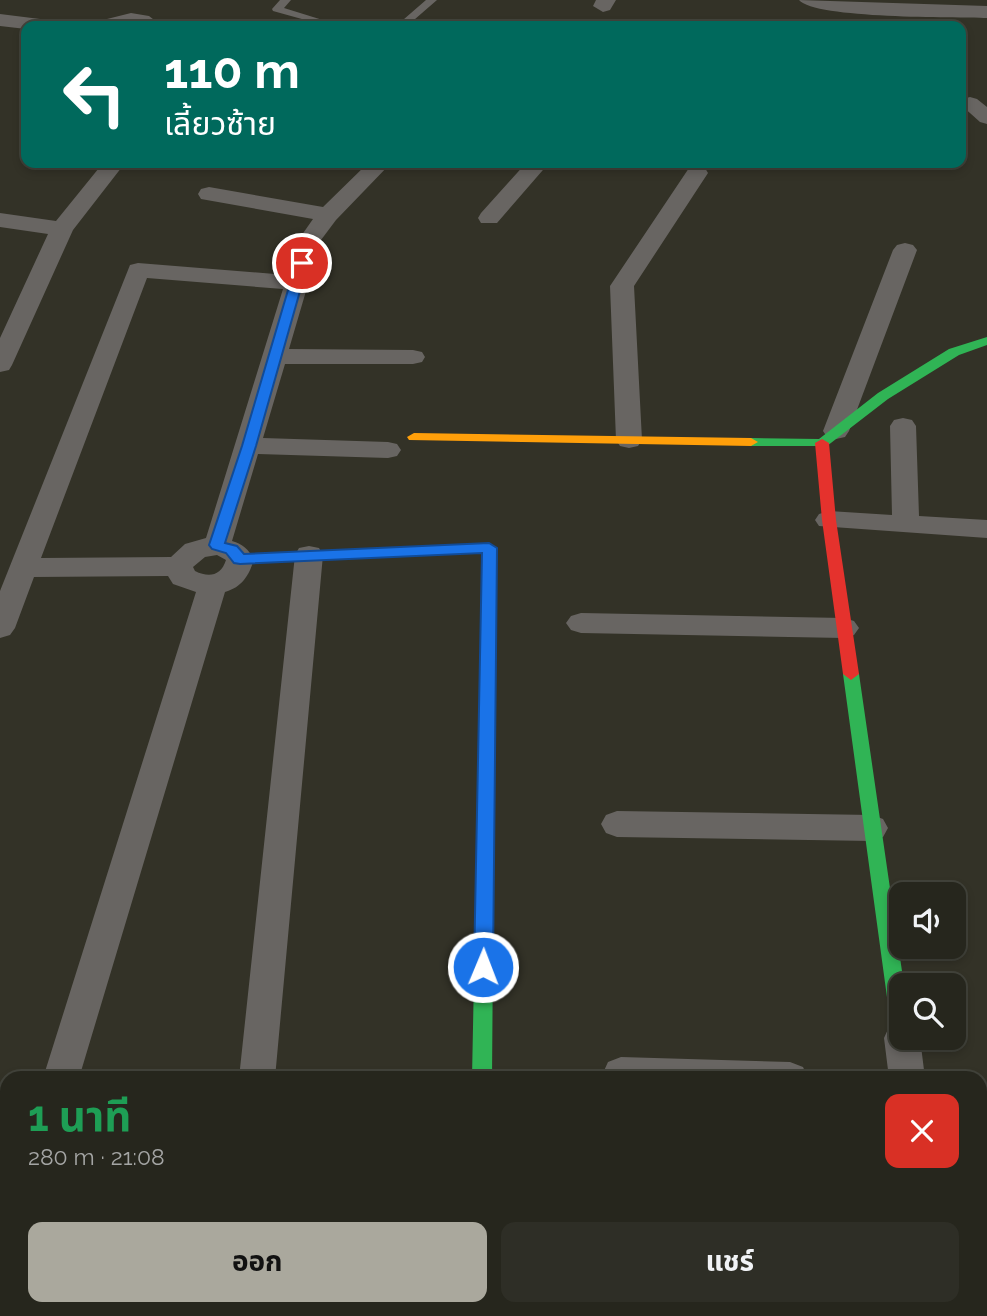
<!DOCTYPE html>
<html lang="th">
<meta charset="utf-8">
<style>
:root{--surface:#26261d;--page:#2e2e26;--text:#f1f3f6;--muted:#a4a5a4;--line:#42433b;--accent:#aaa89d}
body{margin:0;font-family:Raleway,"Noto Sans Thai",sans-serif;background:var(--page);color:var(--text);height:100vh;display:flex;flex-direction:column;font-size:26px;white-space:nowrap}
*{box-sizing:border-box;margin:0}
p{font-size:23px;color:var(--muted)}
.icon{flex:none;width:38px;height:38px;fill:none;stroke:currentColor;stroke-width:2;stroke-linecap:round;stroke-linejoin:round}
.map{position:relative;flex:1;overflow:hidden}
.drawer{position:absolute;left:0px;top:1071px;width:987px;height:245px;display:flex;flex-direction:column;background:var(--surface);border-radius:21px 21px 0 0;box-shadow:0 4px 10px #0003,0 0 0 2px var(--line)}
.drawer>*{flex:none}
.guide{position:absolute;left:21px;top:21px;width:945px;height:147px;border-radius:14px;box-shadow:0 4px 10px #0003,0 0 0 2px var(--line);background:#00695c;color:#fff;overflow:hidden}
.controls{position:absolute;left:889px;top:882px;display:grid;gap:14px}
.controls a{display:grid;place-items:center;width:77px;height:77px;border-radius:14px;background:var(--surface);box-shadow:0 4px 10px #0003,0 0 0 2px var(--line);font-size:35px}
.pin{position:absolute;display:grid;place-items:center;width:60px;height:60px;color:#fff;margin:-30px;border:4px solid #fff;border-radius:50%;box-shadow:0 2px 7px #0007}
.me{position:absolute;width:77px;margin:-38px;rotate:1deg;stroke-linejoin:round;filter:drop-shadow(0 0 5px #0008)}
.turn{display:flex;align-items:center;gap:24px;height:147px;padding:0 28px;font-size:32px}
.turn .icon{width:91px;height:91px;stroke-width:2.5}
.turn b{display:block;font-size:49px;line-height:60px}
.round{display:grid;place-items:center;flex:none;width:74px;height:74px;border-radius:14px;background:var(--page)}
.summary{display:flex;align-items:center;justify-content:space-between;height:119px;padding:0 28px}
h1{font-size:42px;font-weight:700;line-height:52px;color:#1e9e55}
.primary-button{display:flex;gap:14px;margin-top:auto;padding:14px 28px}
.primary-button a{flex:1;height:80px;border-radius:14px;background:var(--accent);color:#111;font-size:28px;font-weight:700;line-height:80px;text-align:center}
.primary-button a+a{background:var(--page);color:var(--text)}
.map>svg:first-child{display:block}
.building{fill:#4e4549;stroke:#5a5755;stroke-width:2}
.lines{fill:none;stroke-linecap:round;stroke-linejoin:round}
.lane{fill:#686562;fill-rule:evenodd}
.street{fill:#686562;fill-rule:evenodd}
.fast{fill:#30b455;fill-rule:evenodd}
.slow{fill:#ff9f0a;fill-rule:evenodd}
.jam{fill:#e5322d;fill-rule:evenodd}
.route{fill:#1a73e8;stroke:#114b97;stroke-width:2}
</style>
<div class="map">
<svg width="987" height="1316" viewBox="0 0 987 1316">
<rect width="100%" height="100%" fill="#333227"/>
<path class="building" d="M21,1309H72L70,1316H19Z"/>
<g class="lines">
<path class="lane" d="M280,0H291L284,8L342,26H327L273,11L272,9Z
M426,0H437L407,26H396Z"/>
<path class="street" d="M596,0H616L610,10L603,12L593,6Z
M799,0L987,6V18C957,17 815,19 799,0Z
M131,13L149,16L162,26H99L107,19Z
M0,14L48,20L58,26H26V29L0,26Z
M970,97L977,99L987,107V124L980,122L961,105L963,99Z
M103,163H125L73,230L12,365L9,370L0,372V338L48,234L0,227V213L56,221Z
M368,163H391L336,220L321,240L289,349L413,350L422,352L425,357L422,362L413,364H285L263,438L388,442L397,444L401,450L397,456L388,458L258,454L232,541C243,544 248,549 254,559C249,576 242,587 225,592L79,1078H43L196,592L173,584L168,576L34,577L15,628L10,635L0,638V591L130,265L138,263L287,275L299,239L313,219L201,199L198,194L201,189L209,187L323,207ZM147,278L283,289L206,538L185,544L171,557L41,558ZM217,555L226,560C221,576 209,578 195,571L193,567L205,557Z
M526,163H549L497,223H481L478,218L481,213Z
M697,166L705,168L708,173L634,286L642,440L638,446L629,448L620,446L616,440L610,286L689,168Z
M905,243L913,245L917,250L849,431L845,437L836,439L827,437L823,431L893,250L897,245Z
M903,418L912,420L916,426L919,516L987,520V538L819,526L815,520L819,514L829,511L892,515L890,426L894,420Z
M309,546L319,548L323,555L275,1078H239L295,555L299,548Z
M581,613L844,618L854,621L859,628L854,635L844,638L581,633L571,630L566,623L571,616Z
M617,811L872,815L883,819L888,828L883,837L872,841L617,837L606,833L601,824L606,815Z
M901,1023V1038H920L925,1078H889L884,1038L889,1027Z
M621,1057L790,1062L803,1067L808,1078H605L603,1073L608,1062Z
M6,1159L7,1215L0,1218V1161Z
M923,1309H963L964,1316H924Z"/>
<path class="fast" d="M987,337V345L959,355L888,399L827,446H751L744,442L751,438L819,439L878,393L949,349Z
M489,564L496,569L492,1078H472L482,569Z
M851,668L859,674L904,985H901V1038H909L901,1042L894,1040L892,1034L843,674Z"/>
<path class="slow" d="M414,433L751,438L758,442L751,446L409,440L407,437Z
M489,543L496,548V569L489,574L482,569V553L240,564L233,559L240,554Z"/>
<path class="jam" d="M822,439L829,443L836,520L859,674L851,680L843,674L822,520L815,443Z"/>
</g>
<path class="route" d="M302,260L308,263L256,446L225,543L237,546L244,554L489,543L497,548L493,967L490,972L483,974L477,972L474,967L482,553L240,564L234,563L226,553L212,549L209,545L242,446L296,263Z"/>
</svg>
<div class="controls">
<a><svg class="icon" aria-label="sound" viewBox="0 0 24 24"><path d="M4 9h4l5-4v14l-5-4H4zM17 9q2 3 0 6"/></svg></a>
<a><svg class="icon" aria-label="search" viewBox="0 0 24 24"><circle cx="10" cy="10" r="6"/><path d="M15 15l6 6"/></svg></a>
</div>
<div class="pin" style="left:302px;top:263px;background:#d93025"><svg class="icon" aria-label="arrive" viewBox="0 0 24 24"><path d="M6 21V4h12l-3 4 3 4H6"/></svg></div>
<svg class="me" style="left:483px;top:967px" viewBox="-20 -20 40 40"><circle r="17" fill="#1a73e8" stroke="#fff" stroke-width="3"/><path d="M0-11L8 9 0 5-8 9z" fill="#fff"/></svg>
<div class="guide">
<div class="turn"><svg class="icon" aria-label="left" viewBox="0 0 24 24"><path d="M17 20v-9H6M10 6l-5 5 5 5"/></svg><div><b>110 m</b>เลี้ยวซ้าย</div></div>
</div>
<section class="drawer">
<div class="summary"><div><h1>1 นาที</h1><p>280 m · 21:08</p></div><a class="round" style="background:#d93025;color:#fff"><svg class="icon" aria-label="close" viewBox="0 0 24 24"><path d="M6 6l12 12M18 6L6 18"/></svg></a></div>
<div class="primary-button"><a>ออก</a><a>แชร์</a></div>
</section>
</div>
